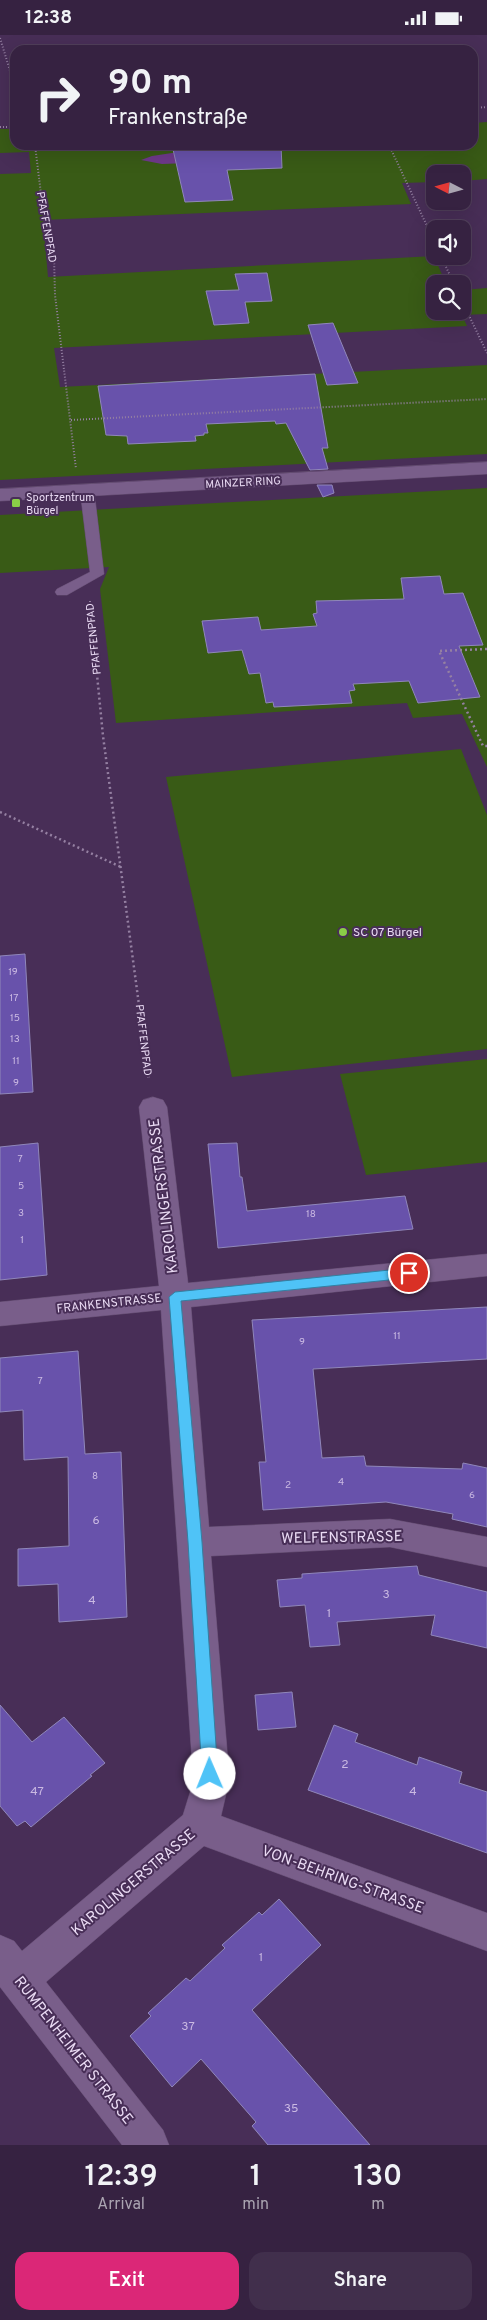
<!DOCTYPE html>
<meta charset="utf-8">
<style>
:root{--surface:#362241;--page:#412f4c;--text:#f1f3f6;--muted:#aaa4b1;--line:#503f5a;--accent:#db2777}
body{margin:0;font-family:Overpass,sans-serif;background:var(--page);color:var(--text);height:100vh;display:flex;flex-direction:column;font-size:19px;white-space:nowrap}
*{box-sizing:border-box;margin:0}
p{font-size:16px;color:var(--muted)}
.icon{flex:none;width:28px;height:28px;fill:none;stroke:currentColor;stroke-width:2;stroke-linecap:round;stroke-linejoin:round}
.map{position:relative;height:2110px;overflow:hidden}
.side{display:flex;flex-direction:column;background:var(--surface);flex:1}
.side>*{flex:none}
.top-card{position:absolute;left:10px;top:10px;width:468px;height:105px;border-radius:15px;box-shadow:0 5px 20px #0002,0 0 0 1px var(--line);background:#362241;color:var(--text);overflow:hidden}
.needle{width:32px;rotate:276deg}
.fabs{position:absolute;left:426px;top:130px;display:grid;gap:10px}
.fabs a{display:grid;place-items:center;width:45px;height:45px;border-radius:10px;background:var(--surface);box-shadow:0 5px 20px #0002,0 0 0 1px var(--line);font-size:25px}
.pin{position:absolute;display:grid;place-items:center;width:42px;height:42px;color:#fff;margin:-21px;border:2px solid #fff;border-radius:50%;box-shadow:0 1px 5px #0007}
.me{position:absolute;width:55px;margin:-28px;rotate:359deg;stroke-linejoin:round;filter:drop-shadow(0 0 4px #0008)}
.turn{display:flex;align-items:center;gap:18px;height:105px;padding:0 15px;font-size:22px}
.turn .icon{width:65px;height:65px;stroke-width:2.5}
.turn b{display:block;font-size:35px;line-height:42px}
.eta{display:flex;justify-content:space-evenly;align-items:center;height:85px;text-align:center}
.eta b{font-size:30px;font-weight:600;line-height:35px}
.cta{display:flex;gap:10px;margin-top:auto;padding:10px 15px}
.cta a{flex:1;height:58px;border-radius:15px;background:var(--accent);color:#fff;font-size:20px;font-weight:600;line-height:58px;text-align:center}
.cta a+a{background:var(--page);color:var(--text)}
.status{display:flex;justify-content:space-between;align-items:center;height:35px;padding:0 25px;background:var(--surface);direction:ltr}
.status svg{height:14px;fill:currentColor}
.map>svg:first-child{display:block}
.green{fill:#395b16}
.water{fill:#6e398b}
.building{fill:#6852ab;stroke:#9087ba}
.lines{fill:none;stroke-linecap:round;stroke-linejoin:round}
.lane-casing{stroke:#634c70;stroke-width:1}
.street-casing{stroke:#634c70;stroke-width:1}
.secondary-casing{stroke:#634c70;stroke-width:1}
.path-far2{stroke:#9580a2;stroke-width:2;stroke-dasharray:1 2;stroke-linecap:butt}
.path-far1{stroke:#9580a2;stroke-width:2.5;stroke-dasharray:2 3;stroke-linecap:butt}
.path{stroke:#9580a2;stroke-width:3;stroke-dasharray:2.5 4;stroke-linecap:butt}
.lane{fill:#795e8a;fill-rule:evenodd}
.street{fill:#795e8a;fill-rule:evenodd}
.secondary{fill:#795e8a;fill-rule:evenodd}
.route{fill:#4fc3f7;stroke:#337fa1}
.poi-dot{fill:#8ace47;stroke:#482e57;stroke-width:2}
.labels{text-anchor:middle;stroke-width:4;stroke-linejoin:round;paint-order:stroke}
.number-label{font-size:10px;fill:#cab9e2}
.far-street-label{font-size:11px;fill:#eadbf4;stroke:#482e57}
.far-poi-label{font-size:11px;fill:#eadbf4;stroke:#482e57;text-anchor:start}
.poi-label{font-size:12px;fill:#eadbf4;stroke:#482e57;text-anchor:start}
.street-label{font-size:12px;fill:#eadbf4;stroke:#482e57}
.near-number-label{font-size:12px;fill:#cab9e2}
.near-street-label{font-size:15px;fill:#eadbf4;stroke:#482e57}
</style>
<div class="status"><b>12:38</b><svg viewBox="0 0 49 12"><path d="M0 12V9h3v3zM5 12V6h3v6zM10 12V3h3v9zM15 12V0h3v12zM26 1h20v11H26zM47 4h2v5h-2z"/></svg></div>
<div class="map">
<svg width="487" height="2110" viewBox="0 0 487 2110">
<rect width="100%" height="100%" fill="#482e57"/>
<path class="green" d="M487,87V144L463,146L462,139H435V147L402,148L411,169L43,185L48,242L434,221L446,249H435V276H462L463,255L487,253V279L462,280L467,291L54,313L60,352L487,330V419L0,445V139L31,138L29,117L0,118V94H15V110H472L473,88Z
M487,453V732L462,679L413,683L407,668L116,688L100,554L109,532L0,538V480Z
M461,714L487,780V1014L232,1042L166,742Z
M487,1024V1127L366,1140L340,1039Z"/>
<path class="water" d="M172,118H178L215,127L162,129L141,125L152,121Z"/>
<path class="building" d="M172,110H281L282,133L227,135L233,165L185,167Z
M267,238L272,266L245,267L249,288L214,290L206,256L239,255L235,239Z
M333,288L358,348L327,350L308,290Z
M315,339L328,413H322L328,434L310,435L286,388L276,389L275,386L206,389L208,398H204V400L195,401L196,406L128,409L127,401L106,400L98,351Z
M317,450H332L334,458L323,462Z
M440,541L444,559L463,558L483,610L459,611L480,662L418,668L409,646L353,649L355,655L349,656L352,668L274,672L273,667L266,668L260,638L249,639L242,615L208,618L202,586L258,582L261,595L317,591L313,579L317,578L316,566L404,564L401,543Z
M25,919L33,1057L0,1059V921Z
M38,1108L47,1240L0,1245V1112Z
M237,1108L240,1142H242L247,1176L405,1161L413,1194L218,1213L208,1109Z
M487,1272V1324L313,1334L322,1423L364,1421L366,1431L462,1434L463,1428L487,1433V1492L452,1484L453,1479L386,1467L263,1475L259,1427H266L252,1285Z
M78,1316L85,1419L121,1417L127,1582L59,1587L58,1549L18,1551V1514L69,1511L68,1422L24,1425L23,1375L0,1377V1323Z
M417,1531L419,1540L487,1557V1613L431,1600L435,1580L337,1587L340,1610L310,1612L305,1570L280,1572L277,1545L302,1543V1539Z
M292,1657L296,1692L258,1695L255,1660Z
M0,1670L32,1707L64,1682L105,1728L90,1740L92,1741L31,1792L25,1786L17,1791L0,1771Z
M334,1690L358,1699L355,1707L385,1718L417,1730L419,1722L462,1737L459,1748L487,1757V1818L308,1755Z
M279,1864L321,1910L252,1975L370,2110H268L252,2091L256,2087L201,2024L172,2052L130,2001L151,1981L148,1978L186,1943L190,1946L225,1913L222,1910L259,1877L262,1880Z"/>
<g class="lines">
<g class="lane-casing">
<path id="lane" d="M87,451L94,455L104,539L67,560H57L55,557L57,554L90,537L80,455Z"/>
</g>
<g class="street-casing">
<path id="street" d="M153,1062L163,1065L167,1072L188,1248L487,1219V1241L191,1272L209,1492L390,1484L487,1502V1532L390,1512L211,1521L228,1726V1751L221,1781L487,1878V1916L204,1811L46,1947L163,2095L169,2110H122L0,1952V1900L14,1906L22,1916L183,1780L192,1751V1726L161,1275L0,1291V1267L159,1251L139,1072L143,1065Z"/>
</g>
<g class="secondary-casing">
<path id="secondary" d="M487,427V439L0,466V454Z"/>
</g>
<path class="path-far2" d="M0,3L15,52
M472,73L487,72
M0,92H15
M35,110L41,159L54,222L55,260L76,434
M389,110L435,208
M441,221L454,249
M462,266L487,318
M71,385L487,364
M90,566V570"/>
<path class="path-far1" d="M90,568L103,701L139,970
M487,614L439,616L483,711H487
M0,777L121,832"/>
<path class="path" d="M139,969L149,1046"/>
<use href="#lane" class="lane"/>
<use href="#street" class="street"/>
<use href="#secondary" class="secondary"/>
</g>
<path class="route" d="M409,1233L415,1238L409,1243L181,1266L202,1507L218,1739L215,1744L210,1746L205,1744L202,1739L188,1507L169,1262L175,1257Z"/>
<g class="poi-dot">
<rect x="11" y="463" width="10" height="10" rx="2.5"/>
<circle cx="343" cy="897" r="5"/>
</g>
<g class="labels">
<g class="number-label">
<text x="13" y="940">19</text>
<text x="14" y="966">17</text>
<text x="15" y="986">15</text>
<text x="15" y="1007">13</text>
<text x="16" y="1029">11</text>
<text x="16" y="1051">9</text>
<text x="20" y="1127">7</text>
<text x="21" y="1154">5</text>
<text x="21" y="1181">3</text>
<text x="311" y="1182">18</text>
<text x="22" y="1208">1</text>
<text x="397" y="1304">11</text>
<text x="302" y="1310">9</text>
<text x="40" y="1349">7</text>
<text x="95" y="1444">8</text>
<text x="341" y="1450">4</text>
<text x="288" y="1453">2</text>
<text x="472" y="1463">6</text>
</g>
<g class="far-street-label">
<text transform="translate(47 192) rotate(80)" y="4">PFAFFENPFAD</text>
<text transform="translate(243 447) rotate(-3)" y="4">MAINZER RING</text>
<text transform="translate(93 604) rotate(-96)" y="4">PFAFFENPFAD</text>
<text transform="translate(144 1005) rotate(83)" y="4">PFAFFENPFAD</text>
</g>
<g class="far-poi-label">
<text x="26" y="466">Sportzentrum<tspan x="26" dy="13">Bürgel</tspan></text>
</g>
<g class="poi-label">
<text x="353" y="901">SC 07 Bürgel</text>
</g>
<g class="street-label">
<text transform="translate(109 1268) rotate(-6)" y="4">FRANKENSTRASSE</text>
</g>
<g class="near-number-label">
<text x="96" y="1489">6</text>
<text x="386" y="1563">3</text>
<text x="92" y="1569">4</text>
<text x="329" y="1582">1</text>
<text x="345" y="1733">2</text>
<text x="37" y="1760">47</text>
<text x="413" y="1760">4</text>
<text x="261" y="1926">1</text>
<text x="188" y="1995">37</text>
<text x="291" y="2077">35</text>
</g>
<g class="near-street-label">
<text transform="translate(163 1161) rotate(-97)" y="5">KAROLINGERSTRASSE</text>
<text transform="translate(342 1502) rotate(-1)" y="5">WELFENSTRASSE</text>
<text transform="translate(343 1844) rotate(20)" y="5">VON-BEHRING-STRASSE</text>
<text transform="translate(133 1847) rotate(-40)" y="5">KAROLINGERSTRASSE</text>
<text transform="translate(74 2015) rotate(52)" y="5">RUMPENHEIMER STRASSE</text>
</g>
</g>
</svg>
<div class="fabs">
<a><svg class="needle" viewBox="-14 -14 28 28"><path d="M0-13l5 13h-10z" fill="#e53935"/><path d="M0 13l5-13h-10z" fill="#aaa4b1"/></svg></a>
<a><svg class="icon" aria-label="sound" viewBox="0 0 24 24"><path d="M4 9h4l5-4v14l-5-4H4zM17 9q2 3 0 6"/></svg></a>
<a><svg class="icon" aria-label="search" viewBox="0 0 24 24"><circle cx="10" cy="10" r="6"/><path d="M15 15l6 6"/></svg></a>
</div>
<div class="pin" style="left:409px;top:1238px;background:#d93025"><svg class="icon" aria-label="arrive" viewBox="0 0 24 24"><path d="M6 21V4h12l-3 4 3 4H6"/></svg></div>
<svg class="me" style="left:210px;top:1739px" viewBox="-20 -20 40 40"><circle r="19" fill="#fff"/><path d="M0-13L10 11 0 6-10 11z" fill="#4fc3f7"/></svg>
<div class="top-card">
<div class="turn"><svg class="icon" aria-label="right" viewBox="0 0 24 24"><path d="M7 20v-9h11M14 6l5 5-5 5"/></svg><div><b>90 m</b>Frankenstraße</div></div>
</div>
</div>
<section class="side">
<div class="eta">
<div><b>12:39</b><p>Arrival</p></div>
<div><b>1</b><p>min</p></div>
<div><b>130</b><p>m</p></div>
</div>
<div class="cta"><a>Exit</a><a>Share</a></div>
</section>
